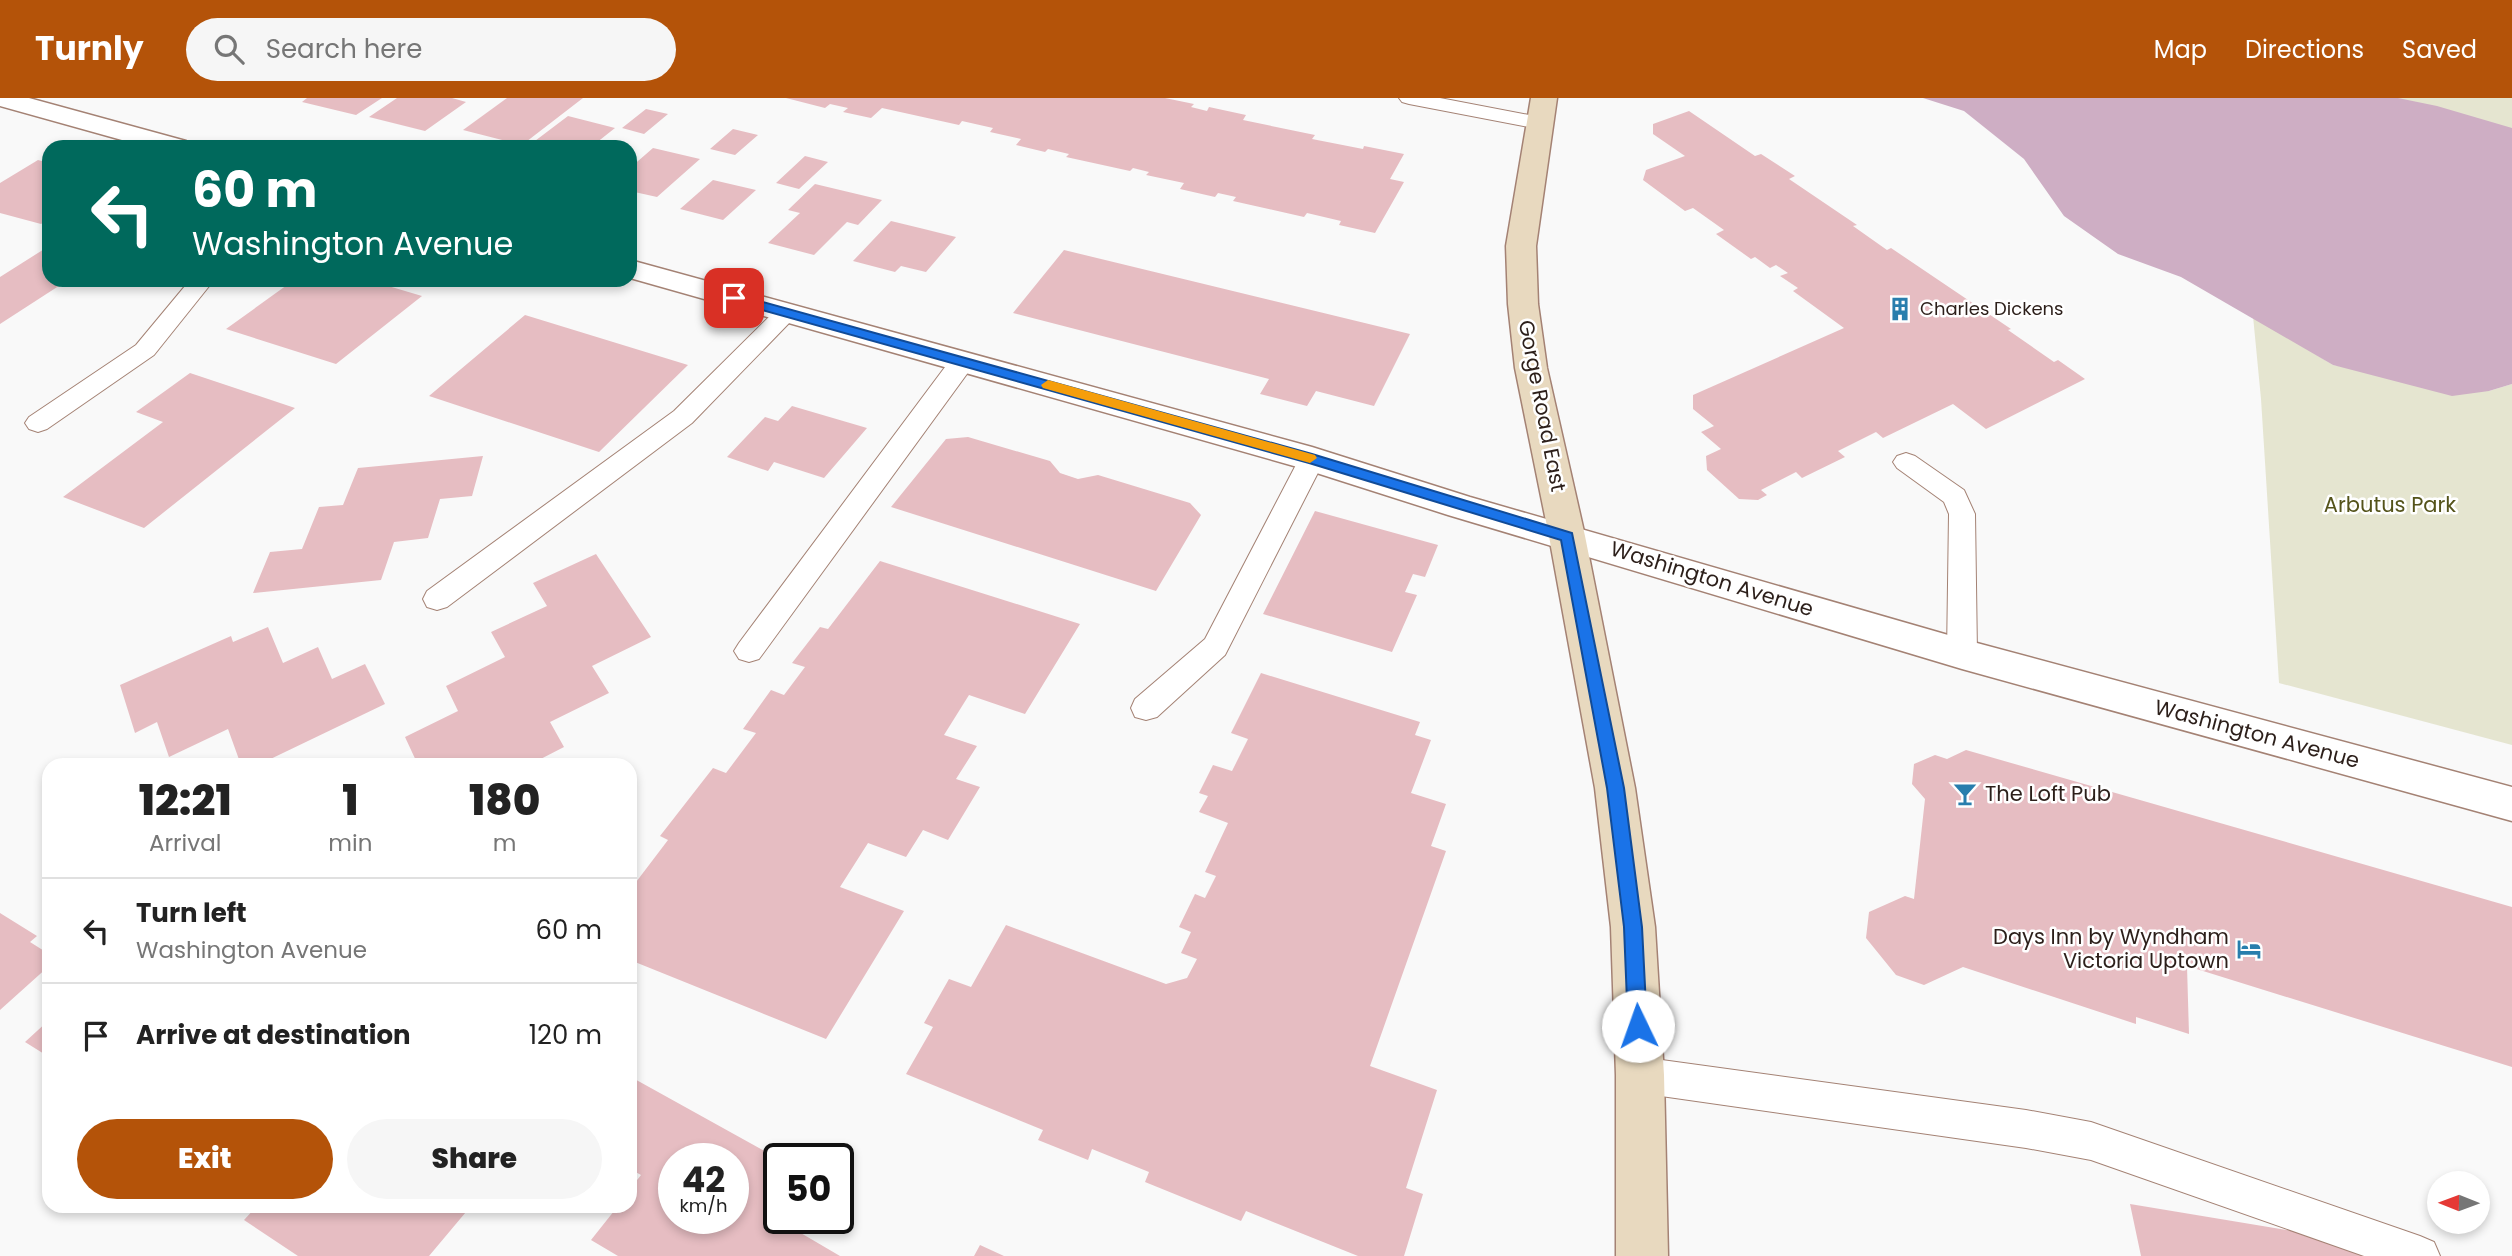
<!DOCTYPE html>
<style>
:root{--surface:#fff;--page:#f6f6f6;--text:#222;--muted:#767676;--line:#e0e0e0;--accent:#b45309}
body{margin:0;font-family:Poppins,sans-serif;background:var(--page);color:var(--text);height:100vh;display:flex;flex-direction:column;font-size:26px;white-space:nowrap}
*{box-sizing:border-box;margin:0}
p{font-size:23px;color:var(--muted)}
.icon{flex:none;width:38px;height:38px;fill:none;stroke:currentColor;stroke-width:2;stroke-linecap:round;stroke-linejoin:round}
.map{position:relative;flex:1;overflow:hidden}
.side{position:absolute;left:42px;top:660px;width:595px;height:455px;display:flex;flex-direction:column;background:var(--surface);border-radius:21px;box-shadow:0 4px 10px #0003}
.side>*{flex:none}
.guide{position:absolute;left:42px;top:42px;width:595px;height:147px;border-radius:21px;box-shadow:0 4px 10px #0003;background:#00695c;color:#fff;overflow:hidden}
.needle{width:46px;rotate:271deg}
.tools{position:absolute;left:2427px;top:1073px;display:grid;gap:14px}
.tools a{display:grid;place-items:center;width:63px;height:63px;border-radius:50%;background:var(--surface);box-shadow:0 4px 10px #0003;font-size:35px}
.speed{position:absolute;left:658px;top:1045px;display:flex;gap:14px;font-size:35px;font-weight:700;text-align:center}
.speed>*{display:grid;place-content:center;width:91px;height:91px;border-radius:50%;background:var(--surface);box-shadow:0 4px 10px #0003;line-height:1}
.speed small{font-size:18px;font-weight:400}
.speed .limit{border:4px solid #111;border-radius:10px;background:#fff;color:#111}
.pin{position:absolute;display:grid;place-items:center;width:60px;height:60px;color:#fff;margin:-30px;border-radius:14px;box-shadow:0 4px 10px #0006}
.me{position:absolute;width:77px;margin:-38px;rotate:357deg;stroke-linejoin:round;filter:drop-shadow(0 0 5px #0008)}
.turn{display:flex;align-items:center;gap:24px;height:147px;padding:0 35px;font-size:32px}
.turn .icon{width:91px;height:91px;stroke-width:2.5}
.turn b{display:block;font-size:49px;line-height:60px}
.eta{display:flex;justify-content:space-evenly;align-items:center;height:119px;text-align:center}
.eta b{font-size:42px;font-weight:800;line-height:49px}
.action{display:flex;gap:14px;margin-top:auto;padding:14px 35px}
.action a{flex:1;height:80px;border-radius:42px;background:var(--accent);color:#fff;font-size:28px;font-weight:800;line-height:80px;text-align:center}
.action a+a{background:var(--page);color:var(--text)}
ul{padding:0;list-style:none}
li{display:flex;align-items:center;gap:21px;height:105px;padding:0 35px;border-top:2px solid var(--line)}
li div{flex:1}
li b{display:block;font-size:26px}
li em{font-style:normal}
header{display:flex;align-items:center;gap:42px;box-sizing:border-box;height:98px;padding:0 35px;background:var(--accent);color:#fff}
header strong{font-size:33px}
nav{display:flex;gap:38px;margin-inline-start:auto;font-size:24px}
.search{width:490px;height:63px;background:var(--page);display:flex;align-items:center;gap:18px;box-sizing:border-box;padding:0 24px;border-radius:38px;color:var(--muted);font-size:26px}
.map>svg:first-child{display:block}
.green{fill:#e5e5d0}
.water{fill:#ceaec4}
.building{fill:#e6bdc2;fill-rule:evenodd}
.lines{fill:none;stroke-linecap:round;stroke-linejoin:round}
.service-casing{stroke:#a48274;stroke-width:2}
.minor-casing{stroke:#a48274;stroke-width:3}
.secondary-casing{stroke:#a48274;stroke-width:3}
.service{fill:#fff;fill-rule:evenodd}
.minor{fill:#fff;fill-rule:evenodd}
.secondary{fill:#e8d9bf;fill-rule:evenodd}
.route{fill:#1a73e8;stroke:#114b97;stroke-width:2}
.slow{fill:#f59e0b}
.labels{text-anchor:middle;stroke-width:5;stroke-linejoin:round;paint-order:stroke}
.far-poi-label{font-size:18px;fill:#2c1f1a;stroke:#fff;text-anchor:start}
.street-label{font-size:21px;fill:#2c1f1a;stroke:#fff}
.park-label{font-size:21px;fill:#54531a;stroke:#fff}
.poi-label{font-size:21px;fill:#2c1f1a;stroke:#fff;text-anchor:start}
</style>
<header>
<strong>Turnly</strong>
<div class="search"><svg class="icon" aria-label="search" viewBox="0 0 24 24"><circle cx="10" cy="10" r="6"/><path d="M15 15l6 6"/></svg>Search here</div>
<nav><a>Map</a><a>Directions</a><a>Saved</a></nav>
</header>
<div class="map">
<svg width="2512" height="1158" viewBox="0 0 2512 1158">
<rect width="100%" height="100%" fill="#f9f9f9"/>
<path class="green" d="M2347,0H2512V42Z
M2253,218L2333,267L2489,293L2512,286V647L2279,585L2261,301Z"/>
<path class="water" d="M1923,0H2398L2437,8L2512,30V286L2489,293L2452,298L2333,267L2181,179L2118,156L2064,118L2024,61L1964,13Z"/>
<path class="building" d="M307,0H382L356,17L302,4Z
M397,0H452L466,4L425,33L369,19Z
M507,0H583L522,47L463,32Z
M786,0H1165L1194,6L1191,9L1207,13L1209,9L1246,17L1243,22L1315,37L1312,41L1363,51L1364,48L1404,56L1390,81L1404,84L1375,135L1339,127L1341,123L1307,115L1304,119L1233,103L1236,99L1218,95L1215,99L1180,91L1184,85L1146,77L1149,74L1133,70L1130,73L1066,59L1069,56L1048,51L1045,54L1016,47L1021,41L990,34L993,30L962,23L959,27L882,10L871,20L843,14L848,10L830,6L825,10Z
M646,11L668,16L644,36L622,30Z
M1689,13L1755,58L1761,56L1795,78L1789,81L1857,127L1853,128L1887,152L1891,150L2011,231L2008,232L2054,264L2058,262L2085,281L1986,331L1953,306L1883,340L1876,334L1838,353L1845,359L1802,380L1796,374L1761,392L1767,397L1758,402L1739,401L1707,372L1706,358L1721,351L1701,334L1714,328L1693,311V297L1844,230L1793,193L1798,190L1780,178L1788,175L1776,167L1770,170L1755,159L1751,161L1716,136L1724,132L1693,110L1685,113L1643,82L1646,72L1685,58L1653,36V26Z
M568,18L615,30L591,49H527Z
M733,31L758,37L735,57L710,51Z
M653,50L700,61L657,99L630,93V70Z
M805,58L828,64L799,91L776,85Z
M38,62L49,65V121L41,126L0,115V85Z
M713,82L756,92L723,122L680,111Z
M815,86L882,102L858,127L847,124L814,157L768,145L800,115L788,112Z
M891,123L924,131L956,139L926,174L901,168L895,174L853,163Z
M49,148V182H68L0,226V179Z
M1064,152L1410,236L1374,308L1316,293L1307,308L1260,296L1269,281L1013,215Z
M294,182H368L422,198L336,266L226,231Z
M525,217L688,267L599,354L429,298Z
M190,275L295,310L144,430L63,399L163,324L136,314Z
M792,308L867,330L824,380L774,364L768,373L727,359L765,319L778,323Z
M968,339L1050,363L1060,375L1078,381L1098,377L1190,405L1201,417L1156,493L891,409L946,341Z
M483,358L472,398L440,401L428,440L394,444L381,482L253,495L270,454L302,451L319,409L343,407L358,370Z
M1315,413L1438,447L1425,479L1413,476L1405,494L1417,497L1392,554L1263,516Z
M596,456L651,539L592,568L609,595L550,624L564,649L529,667H418L405,639L458,613L446,588L505,559L491,534L547,508L533,485Z
M880,463L1080,526L1025,616L969,597L944,637L977,648L956,681L980,689L948,742L923,732L906,759L868,745L840,789L904,813L826,941L630,862V792L668,742L660,738L713,670L726,675L756,635L743,631L771,592L784,597L805,569L792,565L820,529L828,531Z
M268,529L283,565L318,549L332,581L365,566L385,606L258,667H241L228,631L169,659L157,624L135,635L120,587L231,538L233,544Z
M1261,575L1420,624L1415,637L1431,642L1411,695L1446,706L1431,748L1446,753L1370,968L1437,992L1406,1090L1423,1096L1404,1158H1358L1246,1113L1241,1123L1145,1084L1149,1074L1092,1051L1088,1062L1038,1042L1043,1032L906,976L933,929L924,925L949,881L971,889L1006,827L1166,886L1187,880L1197,861L1181,855L1191,834L1179,829L1195,796L1205,800L1216,778L1205,774L1228,725L1199,714L1208,698L1199,695L1213,667L1232,673L1248,641L1231,635Z
M1966,652L2512,809V969L2187,868L2189,936L2136,919V926L1963,869L1924,887L1896,877L1866,840L1869,814L1905,798L1914,801L1925,701L1912,686L1914,666L1935,657L1947,661Z
M0,815L37,838L30,844L49,856V868L0,912Z
M49,922V959L25,944Z
M631,979L779,1061V1104L770,1117L840,1158H618L591,1142L618,1108H630V1091L641,1077L630,1071ZM674,1060H733V1120H674Z
M2130,1106L2365,1145L2369,1158H2141Z
M257,1108H471L429,1158H298L244,1122Z
M980,1147L1004,1158H974Z"/>
<g class="lines">
<g class="service-casing">
<path id="service" d="M1399,0H1440L1539,19L1546,21L1549,25L1546,29L1539,31L1409,6L1402,4Z
M190,182H214L154,257L47,331L38,334L29,331L25,325L29,319L136,247Z
M786,208L794,210L798,215L794,220L692,325L447,509L437,512L427,509L423,501L427,493L674,313L778,210Z
M963,255L972,257L975,263L972,269L759,561L749,564L739,561L734,553L739,545L954,257Z
M1312,352L1321,355L1325,361L1225,557L1157,619L1146,622L1135,619L1131,610L1135,601L1205,541L1299,361L1303,355Z
M1906,355L1915,358L1964,392L1975,416L1977,556L1972,564L1962,567L1952,564L1947,556L1949,416L1944,404L1897,370L1893,364L1897,358Z
M1640,959L2026,1012L2091,1024L2420,1138L2434,1144L2440,1158H2364L2091,1062L2026,1050L1640,995L1627,989L1622,977L1627,965Z"/>
</g>
<g class="minor-casing">
<path id="minor" d="M0,0H29L186,43L190,49H147L0,8Z
M630,162L1312,349L1470,399L1962,541L2512,689V723L1962,571L1448,417L1301,370L630,180Z"/>
</g>
<g class="secondary-casing">
<path id="secondary" d="M1531,0H1557L1536,148L1538,206L1547,270L1585,438L1635,690L1655,829L1664,977L1668,1158H1616V977L1611,829L1595,690L1549,438L1515,270L1508,206L1506,148Z"/>
</g>
<use href="#service" class="service"/>
<use href="#minor" class="minor"/>
<use href="#secondary" class="secondary"/>
</g>
<path class="route" d="M734,196L1312,356L1572,435L1624,690L1642,829L1647,928L1645,934L1638,937L1631,934L1628,928L1624,829L1607,690L1561,442L1309,365L730,203L728,200Z"/>
<path class="slow" d="M1048,282L1315,357L1317,360L1310,365L1043,290L1041,287Z"/>
<defs>
<g id="building-bare" transform="scale(1.89)"><path d="M-4-6H4V6H1V3H-1V6H-4ZM-2.5-4.3h1.7v1.8h-1.7ZM.8-4.3h1.7v1.8H.8ZM-2.5-1h1.7V.8h-1.7ZM.8-1h1.7V.8H.8Z" fill="#287ead" stroke="#fff" stroke-width="2.5" paint-order="stroke"/></g>
<g id="bar-bare" transform="scale(1.89)"><path d="M-6-5H6L.8 .8V4.5H3.5V6h-7V4.5H-.8V.8Z" fill="#287ead" stroke="#fff" stroke-width="2.5" paint-order="stroke"/></g>
<g id="hotel-bare" transform="scale(1.89)"><path d="M-6-4.5h1.5V1H6V5H4.5V3h-9V5H-6ZM-4 0a1.8 1.8 0 1 1 3.6 0ZM.5 0V-2.5h3Q6-2.5 6 0Z" fill="#287ead" stroke="#fff" stroke-width="2.5" paint-order="stroke"/></g>
</defs>
<g fill-rule="evenodd">
<use href="#building-bare" x="1900" y="211"/>
<use href="#bar-bare" x="1965" y="696"/>
<use href="#hotel-bare" x="2249" y="851"/>
</g>
<g class="labels">
<g class="far-poi-label">
<text x="1920" y="217">Charles Dickens</text>
</g>
<g class="street-label">
<text transform="translate(1542 308) rotate(79)" y="7">Gorge Road East</text>
<text transform="translate(1712 481) rotate(17)" y="7">Washington Avenue</text>
<text transform="translate(2257 636) rotate(15)" y="7">Washington Avenue</text>
</g>
<g class="park-label">
<text x="2390" y="414">Arbutus Park</text>
</g>
<g class="poi-label">
<text x="1985" y="703">The Loft Pub</text>
<text x="2229" y="846" text-anchor="end">Days Inn by Wyndham<tspan x="2229" dy="24">Victoria Uptown</tspan></text>
</g>
</g>
</svg>
<div class="tools">
<a><svg class="needle" viewBox="-14 -14 28 28"><path d="M0-13l5 13h-10z" fill="#e53935"/><path d="M0 13l5-13h-10z" fill="#767676"/></svg></a>
</div>
<div class="speed"><div>42<small>km/h</small></div><div class="limit">50</div></div>
<div class="pin" style="left:734px;top:200px;background:#d93025"><svg class="icon" aria-label="arrive" viewBox="0 0 24 24"><path d="M6 21V4h12l-3 4 3 4H6"/></svg></div>
<svg class="me" style="left:1638px;top:928px" viewBox="-20 -20 40 40"><circle r="19" fill="#fff"/><path d="M0-13L10 11 0 6-10 11z" fill="#1a73e8"/></svg>
<div class="guide">
<div class="turn"><svg class="icon" aria-label="left" viewBox="0 0 24 24"><path d="M17 20v-9H6M10 6l-5 5 5 5"/></svg><div><b>60 m</b>Washington Avenue</div></div>
</div>
<section class="side">
<div class="eta">
<div><b>12:21</b><p>Arrival</p></div>
<div><b>1</b><p>min</p></div>
<div><b>180</b><p>m</p></div>
</div>
<ul>
<li><svg class="icon" aria-label="left" viewBox="0 0 24 24"><path d="M17 20v-9H6M10 6l-5 5 5 5"/></svg><div><b>Turn left</b><p>Washington Avenue</p></div><em>60 m</em></li>
<li><svg class="icon" aria-label="arrive" viewBox="0 0 24 24"><path d="M6 21V4h12l-3 4 3 4H6"/></svg><div><b>Arrive at destination</b></div><em>120 m</em></li>
</ul>
<div class="action"><a>Exit</a><a>Share</a></div>
</section>
</div>
